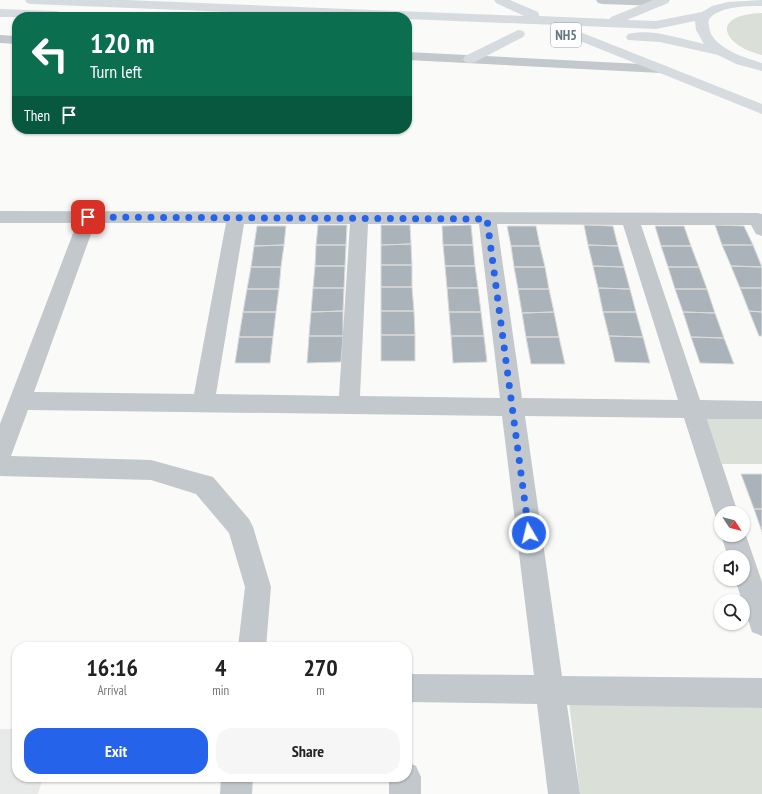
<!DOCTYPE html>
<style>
:root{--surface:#fff;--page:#f6f6f6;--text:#222;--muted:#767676;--accent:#2563eb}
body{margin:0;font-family:"PT Sans Narrow",sans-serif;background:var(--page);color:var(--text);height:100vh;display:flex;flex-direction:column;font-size:15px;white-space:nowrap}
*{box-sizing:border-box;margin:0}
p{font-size:13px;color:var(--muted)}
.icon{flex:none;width:22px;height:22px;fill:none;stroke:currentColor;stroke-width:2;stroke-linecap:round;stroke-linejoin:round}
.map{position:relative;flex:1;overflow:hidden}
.panel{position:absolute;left:12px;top:642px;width:400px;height:140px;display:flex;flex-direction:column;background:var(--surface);border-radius:16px;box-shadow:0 1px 3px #0004}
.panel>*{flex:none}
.banner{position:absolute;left:12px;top:12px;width:400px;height:122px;border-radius:16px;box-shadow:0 1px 3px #0004;background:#0b6e4f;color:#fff;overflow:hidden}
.needle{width:26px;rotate:126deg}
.tools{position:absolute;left:714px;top:506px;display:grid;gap:8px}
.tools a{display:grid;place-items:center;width:36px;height:36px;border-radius:50%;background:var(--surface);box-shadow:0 1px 3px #0004;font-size:20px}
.pin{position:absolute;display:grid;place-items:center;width:34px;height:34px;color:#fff;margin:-17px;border-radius:8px;box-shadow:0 2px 6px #0006}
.me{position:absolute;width:44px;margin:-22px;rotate:352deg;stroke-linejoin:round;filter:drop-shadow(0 0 3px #0008)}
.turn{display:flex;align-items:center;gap:14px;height:84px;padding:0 12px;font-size:18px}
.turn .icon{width:52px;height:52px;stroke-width:2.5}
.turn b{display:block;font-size:28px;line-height:34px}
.then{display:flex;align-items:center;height:38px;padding:0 12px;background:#0003;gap:8px;font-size:15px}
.eta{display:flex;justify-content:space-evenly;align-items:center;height:68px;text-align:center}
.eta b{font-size:24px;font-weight:700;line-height:28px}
.action{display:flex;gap:8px;margin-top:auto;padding:8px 12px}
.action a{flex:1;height:46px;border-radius:16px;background:var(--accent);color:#fff;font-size:16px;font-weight:700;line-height:46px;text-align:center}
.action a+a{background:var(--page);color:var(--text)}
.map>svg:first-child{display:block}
.built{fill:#e8e9e9}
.green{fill:#dadfd7}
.building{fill:#aab3b9;stroke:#dcdcda}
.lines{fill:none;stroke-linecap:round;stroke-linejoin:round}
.minor{fill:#c3c8cc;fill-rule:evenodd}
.highway{fill:#d6dbdf;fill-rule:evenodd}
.route{stroke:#2563eb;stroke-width:7;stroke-dasharray:0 12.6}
.labels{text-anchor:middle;stroke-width:4;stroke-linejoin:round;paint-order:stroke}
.shield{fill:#fff;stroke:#939fa8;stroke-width:1}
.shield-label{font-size:14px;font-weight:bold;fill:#657683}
</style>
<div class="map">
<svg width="762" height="794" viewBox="0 0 762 794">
<rect width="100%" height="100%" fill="#fafaf8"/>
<path class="built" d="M0,729H17V777H43L38,794H0Z"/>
<path class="green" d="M762,13V55C722,45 709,15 762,13Z
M707,419H762V464H722Z
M569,702L762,708V794H580Z"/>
<path class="building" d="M318,225H347L346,245H316Z
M381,225H410L411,244L381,245Z
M471,225L473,245H443L442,226Z
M584,225L613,226L618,246L588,245Z
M715,225L744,226L753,245H722Z
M257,226H286L284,245L254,246Z
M507,226H536L540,246H511Z
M655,226H684L691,246H661Z
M411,244L412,265H381V245Z
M284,245L281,267H251L254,246Z
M316,245H346L345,266H315Z
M443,245H473L475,266H445Z
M588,245L618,246L624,267L593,266Z
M722,245H753L762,267L731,266Z
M511,246H540L545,267H514Z
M661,246H691L699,267H668Z
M381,265H412V287H381Z
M315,266H345L344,288H313Z
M445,266H475L478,288H447Z
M593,266L624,267L630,289L598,288Z
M731,266L762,267V288H740Z
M251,267H281L279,289H247Z
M514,267H545L549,289H518Z
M668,267H699L707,289H675Z
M381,287H412L414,311H381Z
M313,288H344L343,311L311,312Z
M447,288H478L481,312H449Z
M598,288L630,289L636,312H603Z
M740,288H762V312L749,311Z
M247,289H279L276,312H243Z
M518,289H549L554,312L522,313Z
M675,289H707L715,313L683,312Z
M343,311V336H309L311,312Z
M381,311H414L415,335H381Z
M749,311L762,312V336H759Z
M243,312H276L273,337H239Z
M449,312H481L484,336H451Z
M554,312L559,337H526L522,313Z
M603,312H636L643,337L609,336Z
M683,312L715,313L724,338L691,337Z
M381,335H415V361H381Z
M309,336H343L341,362L307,363Z
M451,336H484L487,362L453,363Z
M609,336L643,337L650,363L615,362Z
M239,337H273L270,363H235Z
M526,337H559L565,364H531Z
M691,337L724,338L734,364L700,363Z
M741,474H762V509H754Z
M754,509H762V532Z"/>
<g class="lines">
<path class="minor" d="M596,0H664L665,2L663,5L659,6L602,4L598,3Z
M0,35L17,36V44L0,43Z
M407,52L661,65L666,66L668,69L666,72L661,73L407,60Z
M0,211L757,213L762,214V236L756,234L751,225H641L700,400L762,401V419H707L738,513H721V522L717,521L684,418L525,416L562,676L762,678V708L567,705L580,794H548L537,704L407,702V674L534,675L502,416L28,410L11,456L151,460L213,477L249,519L253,527L271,587L266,647H238L245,587L229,533L196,494L151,480L0,476V424L77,223H0ZM95,223H226L194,394L34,392ZM244,224H350L339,396L216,394ZM368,224H479L500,398L360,396ZM497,224L623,225L678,400L522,398Z
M743,527L762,582V636L752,632L735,579H743V557H728L721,535H743Z
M407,762L416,766L421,777V794H389V777H407Z
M221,777H253L252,794H220Z"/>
<path class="highway" d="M25,0H126L524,16L496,3L494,0H510L538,12L539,15V16L610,19L611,17L653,0H670L668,3L627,20L656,21L702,12L712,6L728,2L762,0V6C747,6 723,6 711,17C708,20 708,22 709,26C710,47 745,58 762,63V71L736,64L718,55L660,42L628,40L626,37L628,34C652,28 681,39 704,44L696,30L695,21L656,29L407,19V17H359L31,4L27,3Z
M0,9L55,11L60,12L61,15L60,17H0Z
M518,30L523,31L525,34L523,37L475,62L470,63L465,62L463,59L465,56Z
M580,32L762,104V114L575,39L573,36L575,33Z"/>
</g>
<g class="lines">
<path class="route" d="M88,217L487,219L529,533"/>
</g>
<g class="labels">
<rect class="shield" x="551" y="23" width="30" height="24" rx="3"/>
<g class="shield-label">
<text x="566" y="40">NH5</text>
</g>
</g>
</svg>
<div class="tools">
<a><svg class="needle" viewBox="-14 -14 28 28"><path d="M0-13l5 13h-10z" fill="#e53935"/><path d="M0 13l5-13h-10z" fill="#767676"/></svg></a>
<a><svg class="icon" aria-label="sound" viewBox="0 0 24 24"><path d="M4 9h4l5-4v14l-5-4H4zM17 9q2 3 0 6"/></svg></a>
<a><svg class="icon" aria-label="search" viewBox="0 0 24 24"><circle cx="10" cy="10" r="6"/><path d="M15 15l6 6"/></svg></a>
</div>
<div class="pin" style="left:88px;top:217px;background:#d93025"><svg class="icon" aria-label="arrive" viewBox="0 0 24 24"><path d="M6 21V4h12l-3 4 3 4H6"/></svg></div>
<svg class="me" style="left:529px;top:533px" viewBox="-20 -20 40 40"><circle r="17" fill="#2563eb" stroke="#fff" stroke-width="3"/><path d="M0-11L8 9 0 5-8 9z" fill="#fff"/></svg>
<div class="banner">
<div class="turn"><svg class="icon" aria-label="left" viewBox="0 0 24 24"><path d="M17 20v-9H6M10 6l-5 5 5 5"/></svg><div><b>120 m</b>Turn left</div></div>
<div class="then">Then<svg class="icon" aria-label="arrive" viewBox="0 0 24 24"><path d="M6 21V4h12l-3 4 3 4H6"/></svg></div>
</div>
<section class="panel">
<div class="eta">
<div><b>16:16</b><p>Arrival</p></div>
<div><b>4</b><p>min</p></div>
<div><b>270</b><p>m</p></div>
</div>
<div class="action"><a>Exit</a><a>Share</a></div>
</section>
</div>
